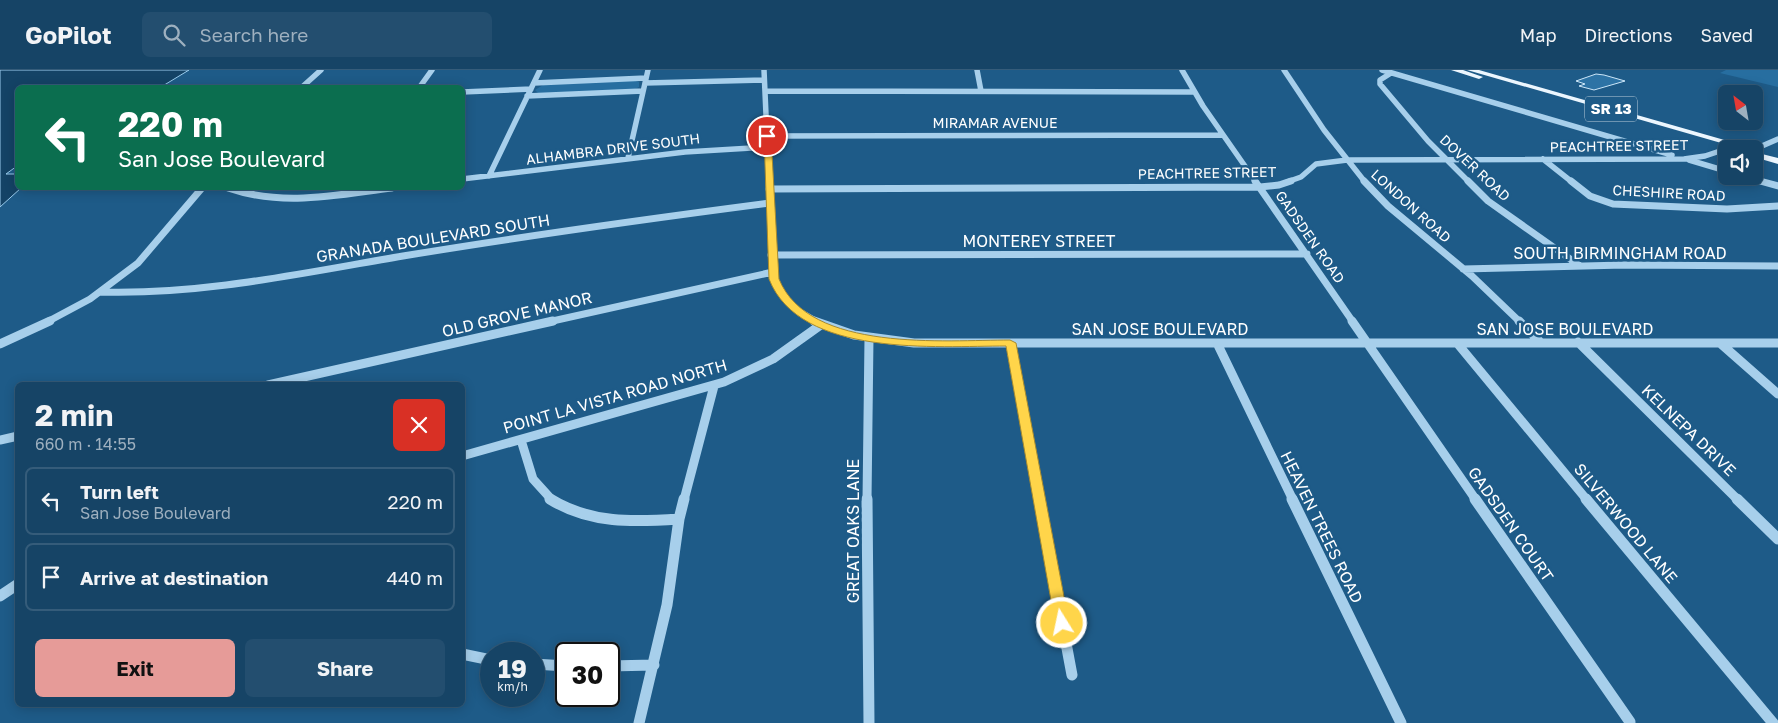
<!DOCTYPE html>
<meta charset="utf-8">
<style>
:root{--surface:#164466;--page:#234e6f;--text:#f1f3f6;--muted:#9eb0bf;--line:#355c7a;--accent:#e69b98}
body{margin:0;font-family:"Golos Text",sans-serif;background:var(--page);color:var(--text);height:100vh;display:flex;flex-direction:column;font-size:19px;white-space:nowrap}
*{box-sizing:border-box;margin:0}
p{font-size:16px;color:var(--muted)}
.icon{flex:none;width:28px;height:28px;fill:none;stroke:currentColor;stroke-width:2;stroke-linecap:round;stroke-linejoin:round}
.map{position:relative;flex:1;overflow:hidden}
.drawer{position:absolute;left:15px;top:312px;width:450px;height:325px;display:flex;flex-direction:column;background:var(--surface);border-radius:8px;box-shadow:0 2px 12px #0003,0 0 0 1px var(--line)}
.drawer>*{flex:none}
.hud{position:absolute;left:15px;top:15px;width:450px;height:105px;border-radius:8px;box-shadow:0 2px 12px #0003,0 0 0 1px var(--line);background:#0b6e4f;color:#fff;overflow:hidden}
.needle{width:32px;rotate:329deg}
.controls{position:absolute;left:1718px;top:15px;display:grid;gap:10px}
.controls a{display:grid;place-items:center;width:45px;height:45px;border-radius:8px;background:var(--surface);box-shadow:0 2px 12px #0003,0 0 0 1px var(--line);font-size:25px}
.speed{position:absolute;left:480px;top:572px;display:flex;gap:10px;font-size:25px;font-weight:700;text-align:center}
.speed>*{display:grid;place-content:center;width:65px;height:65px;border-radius:50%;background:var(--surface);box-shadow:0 2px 12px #0003,0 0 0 1px var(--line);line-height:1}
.speed small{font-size:12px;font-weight:400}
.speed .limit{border:2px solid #111;border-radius:8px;background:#fff;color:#111}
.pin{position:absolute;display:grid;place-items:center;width:42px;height:42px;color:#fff;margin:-21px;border:2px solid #fff;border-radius:50%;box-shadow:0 1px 5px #0007}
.me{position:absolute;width:55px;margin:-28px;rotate:350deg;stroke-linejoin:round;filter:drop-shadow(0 0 4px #0008)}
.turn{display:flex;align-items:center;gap:18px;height:105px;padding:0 20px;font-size:22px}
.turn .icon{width:65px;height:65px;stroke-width:2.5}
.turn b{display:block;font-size:35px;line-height:42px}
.round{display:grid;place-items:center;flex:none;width:52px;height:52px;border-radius:8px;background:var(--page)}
.overview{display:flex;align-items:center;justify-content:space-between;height:85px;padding:0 20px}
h1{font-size:30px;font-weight:700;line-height:38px}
.action{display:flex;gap:10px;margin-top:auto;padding:10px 20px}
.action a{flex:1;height:58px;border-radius:8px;background:var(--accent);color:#111;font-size:20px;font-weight:700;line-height:58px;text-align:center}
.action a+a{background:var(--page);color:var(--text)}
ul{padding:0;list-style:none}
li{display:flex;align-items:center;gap:15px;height:68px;margin:0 10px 8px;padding:0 10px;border:2px solid var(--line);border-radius:8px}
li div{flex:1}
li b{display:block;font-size:19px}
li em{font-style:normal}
header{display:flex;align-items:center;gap:30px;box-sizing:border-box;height:70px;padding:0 25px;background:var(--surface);border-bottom:1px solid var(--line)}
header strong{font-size:24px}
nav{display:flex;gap:28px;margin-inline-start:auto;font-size:18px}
.search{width:350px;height:45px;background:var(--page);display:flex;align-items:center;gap:12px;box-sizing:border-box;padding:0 18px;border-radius:8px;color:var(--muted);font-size:19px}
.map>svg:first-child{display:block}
.green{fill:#276ea0}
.water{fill:#144366;stroke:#9acced}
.building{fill:#2d73a5;stroke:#cce6f8}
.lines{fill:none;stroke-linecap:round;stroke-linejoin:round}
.minor-far3{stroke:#a7cfeb;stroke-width:5.5}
.minor-far2{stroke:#a7cfeb;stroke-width:7}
.minor-far1{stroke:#a7cfeb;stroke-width:9}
.minor{stroke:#a7cfeb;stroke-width:11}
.major{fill:#ecf6fe;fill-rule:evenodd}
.route{fill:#ffd54a;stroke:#a68a30}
.labels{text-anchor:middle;stroke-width:5;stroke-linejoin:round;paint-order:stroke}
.far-street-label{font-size:14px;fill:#fff;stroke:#1e5b88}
.shield{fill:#1e5b88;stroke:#bccedb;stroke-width:1}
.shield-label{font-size:15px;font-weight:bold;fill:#fff}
.street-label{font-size:16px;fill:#fff;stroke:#1e5b88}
</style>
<header>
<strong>GoPilot</strong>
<div class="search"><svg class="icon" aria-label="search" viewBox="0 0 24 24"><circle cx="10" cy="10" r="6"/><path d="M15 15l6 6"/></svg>Search here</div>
<nav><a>Map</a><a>Directions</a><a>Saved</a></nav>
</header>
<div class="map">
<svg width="1778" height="653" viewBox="0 0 1778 653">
<rect width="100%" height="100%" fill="#1e5b88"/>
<path class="green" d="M1726,0H1778V17L1720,3Z
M632,10L639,12V17L633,20L539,24L535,20L543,15Z"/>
<path class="water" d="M0,0H189L161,17L18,18L17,96L6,104H17L18,118H21L0,137Z"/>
<path class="building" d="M1596,4L1604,5L1625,11L1594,20L1579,16L1585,14L1576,11Z"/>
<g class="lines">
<path class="minor-far3" d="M764,0L769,112
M977,0L981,21
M1182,0L1203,36L1256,112
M1284,0L1324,60L1365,112
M1382,0L1672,85
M1391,3L1380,10V14L1428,71L1469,112
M534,13L646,8
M645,13L764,10
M301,18L321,0
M419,18L432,0
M765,21L1194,22
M462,22L531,19
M527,26L643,21
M767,66L1223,65
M1755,79L1778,69
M628,88L648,0
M1543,89L1572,112
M1689,90L1726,101
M489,106L540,0
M1744,106L1764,112
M462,109L685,82L767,77
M1287,112L1301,107L1316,94L1347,90L1684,89L1705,86L1726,79"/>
<path class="minor-far2" d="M769,111L774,209L784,227L798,241L817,252
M1255,111L1353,252
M1364,111L1388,136L1472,206L1520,252
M1468,111L1488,131L1580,196
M1571,111L1590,126L1613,134L1727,139L1778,136
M1760,111L1778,116
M228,118C283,137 336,125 392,118
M769,119L1260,117L1279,115L1291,111
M771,185L1307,184
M1463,199L1624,195L1778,196
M100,222C203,225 302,203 403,186C525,166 647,149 770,133
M47,252L90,229L138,193L202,118
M548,252L773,202"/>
<path class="minor-far1" d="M814,251L854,265L914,273H1778
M1352,251L1476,430
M1519,251L1540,272
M1578,272L1738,430
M1010,273L1039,430
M1217,273L1293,430
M1457,273L1587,430
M1720,273L1778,324
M0,274L50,251
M268,315L553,251
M0,370L18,366
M521,370L533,409L552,430
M462,386L724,312L773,289L822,254
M684,430L714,316
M867,430L869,268"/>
<path class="minor" d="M550,429C590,454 634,452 679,449
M867,429L869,653
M1039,429L1072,605
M1292,429L1401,653
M1475,429L1630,652
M1586,429L1773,653
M1737,429L1778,469
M0,526L18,514
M462,584L491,590
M534,594L566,596
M609,596L654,595
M639,653L667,535L679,449L684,429"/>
<path class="major" d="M1451,0H1463L1483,7L1479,9Z
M1467,0H1479L1756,79L1754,81V79H1742Z
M1754,82L1778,88V94L1754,87Z"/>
</g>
<path class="route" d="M767,63L771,66L779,209C809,283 946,270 1010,270L1016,273L1069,553L1067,557H1057L1055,553L1006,276C937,276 800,288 769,209L764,66Z"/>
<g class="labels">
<g class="far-street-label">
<text x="995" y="58">MIRAMAR AVENUE</text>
<text transform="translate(1619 76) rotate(-1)" y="5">PEACHTREE STREET</text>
<text transform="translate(613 79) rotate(-7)" y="5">ALHAMBRA DRIVE SOUTH</text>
<text transform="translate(1475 98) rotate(43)" y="5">DOVER ROAD</text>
<text transform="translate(1207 103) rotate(-1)" y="5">PEACHTREE STREET</text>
<text transform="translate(1669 123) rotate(3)" y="5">CHESHIRE ROAD</text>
<text transform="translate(1411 136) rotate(42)" y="5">LONDON ROAD</text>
<text transform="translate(1310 167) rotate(55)" y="5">GADSDEN ROAD</text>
</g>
<rect class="shield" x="1585" y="26.5" width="52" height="25" rx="4"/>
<g class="shield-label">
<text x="1611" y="44">SR 13</text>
</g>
<g class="street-label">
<text transform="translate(433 168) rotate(-9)" y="6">GRANADA BOULEVARD SOUTH</text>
<text x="1039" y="177">MONTEREY STREET</text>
<text x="1620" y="189">SOUTH BIRMINGHAM ROAD</text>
<text transform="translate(517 244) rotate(-13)" y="6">OLD GROVE MANOR</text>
<text x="1160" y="265">SAN JOSE BOULEVARD</text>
<text x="1565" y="265">SAN JOSE BOULEVARD</text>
<text transform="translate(615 326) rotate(-16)" y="6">POINT LA VISTA ROAD NORTH</text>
<text transform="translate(1689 360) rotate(44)" y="6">KELNEPA DRIVE</text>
<text transform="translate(1626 453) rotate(50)" y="6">SILVERWOOD LANE</text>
<text transform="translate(1511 454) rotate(55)" y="6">GADSDEN COURT</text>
<text transform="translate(1322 457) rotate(64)" y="6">HEAVEN TREES ROAD</text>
<text transform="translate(853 461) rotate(-90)" y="6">GREAT OAKS LANE</text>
</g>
</g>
</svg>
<div class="controls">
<a><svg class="needle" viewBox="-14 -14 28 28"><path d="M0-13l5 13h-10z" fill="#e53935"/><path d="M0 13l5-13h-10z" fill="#9eb0bf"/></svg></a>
<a><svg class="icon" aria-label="sound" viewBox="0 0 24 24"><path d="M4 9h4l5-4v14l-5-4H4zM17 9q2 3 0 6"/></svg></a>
</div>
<div class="speed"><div>19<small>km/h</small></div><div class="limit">30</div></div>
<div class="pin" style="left:767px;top:66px;background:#d93025"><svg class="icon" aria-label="arrive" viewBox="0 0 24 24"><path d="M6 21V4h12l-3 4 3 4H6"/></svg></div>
<svg class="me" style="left:1062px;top:553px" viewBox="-20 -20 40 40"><circle r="17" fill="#ffd54a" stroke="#fff" stroke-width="3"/><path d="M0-11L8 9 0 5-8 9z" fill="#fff"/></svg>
<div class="hud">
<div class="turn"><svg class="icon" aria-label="left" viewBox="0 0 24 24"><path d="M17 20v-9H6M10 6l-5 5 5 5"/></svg><div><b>220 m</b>San Jose Boulevard</div></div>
</div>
<section class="drawer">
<div class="overview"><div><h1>2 min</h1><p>660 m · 14:55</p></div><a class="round" style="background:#d93025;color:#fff"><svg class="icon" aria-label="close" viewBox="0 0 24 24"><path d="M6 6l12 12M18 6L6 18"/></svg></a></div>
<ul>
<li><svg class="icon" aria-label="left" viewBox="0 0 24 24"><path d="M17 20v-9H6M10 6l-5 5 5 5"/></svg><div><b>Turn left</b><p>San Jose Boulevard</p></div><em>220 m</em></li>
<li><svg class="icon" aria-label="arrive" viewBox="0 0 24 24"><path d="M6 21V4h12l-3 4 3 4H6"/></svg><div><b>Arrive at destination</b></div><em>440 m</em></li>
</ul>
<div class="action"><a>Exit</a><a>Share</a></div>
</section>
</div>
